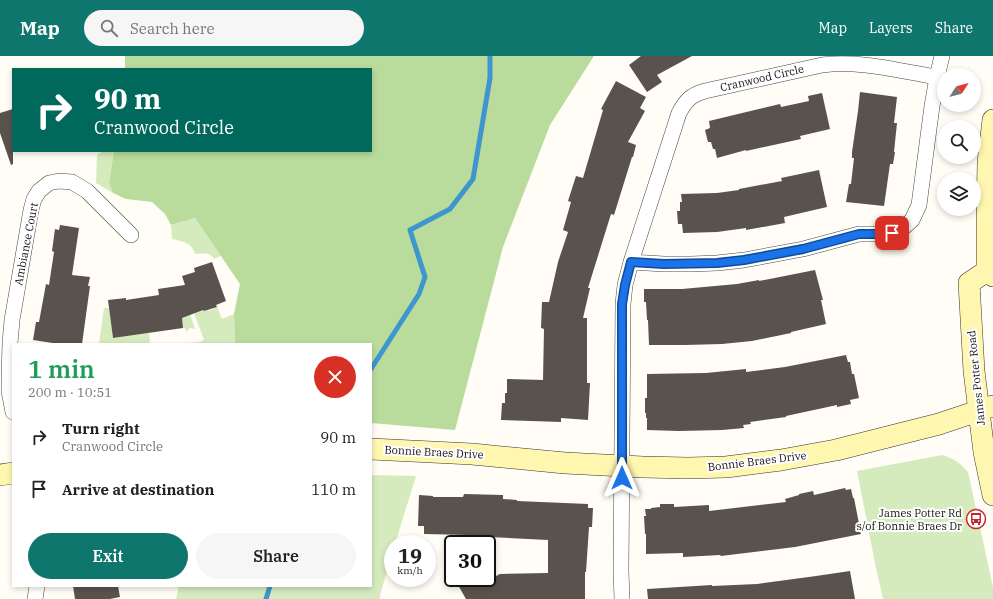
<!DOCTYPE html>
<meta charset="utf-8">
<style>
:root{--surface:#fff;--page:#f6f6f6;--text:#222;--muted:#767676;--accent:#0f766e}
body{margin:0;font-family:"IBM Plex Serif",serif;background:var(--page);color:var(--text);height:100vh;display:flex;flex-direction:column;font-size:15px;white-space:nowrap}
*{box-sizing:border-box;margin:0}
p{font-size:13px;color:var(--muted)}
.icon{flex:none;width:22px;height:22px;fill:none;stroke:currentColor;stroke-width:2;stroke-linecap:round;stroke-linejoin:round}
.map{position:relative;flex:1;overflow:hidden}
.drawer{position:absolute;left:12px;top:287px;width:360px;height:244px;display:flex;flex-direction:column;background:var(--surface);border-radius:0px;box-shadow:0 2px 6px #0003}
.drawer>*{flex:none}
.banner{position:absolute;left:12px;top:12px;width:360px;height:84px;border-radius:0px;box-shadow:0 2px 6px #0003;background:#00695c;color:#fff;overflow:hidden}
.needle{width:26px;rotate:54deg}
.buttons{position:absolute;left:937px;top:12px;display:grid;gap:8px}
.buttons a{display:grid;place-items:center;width:44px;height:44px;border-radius:50%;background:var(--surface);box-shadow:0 2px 6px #0003;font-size:20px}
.speed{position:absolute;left:384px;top:479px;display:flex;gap:8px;font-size:20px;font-weight:700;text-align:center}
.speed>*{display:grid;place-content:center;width:52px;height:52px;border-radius:50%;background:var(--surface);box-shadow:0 2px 6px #0003;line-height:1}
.speed small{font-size:10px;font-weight:400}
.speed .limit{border:2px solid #111;border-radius:6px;background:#fff;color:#111}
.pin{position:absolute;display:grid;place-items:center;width:34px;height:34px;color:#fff;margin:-17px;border-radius:8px;box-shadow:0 2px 6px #0006}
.me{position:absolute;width:44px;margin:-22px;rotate:0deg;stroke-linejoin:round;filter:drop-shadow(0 0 3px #0008)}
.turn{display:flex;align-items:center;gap:14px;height:84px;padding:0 16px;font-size:18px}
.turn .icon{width:52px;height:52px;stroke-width:2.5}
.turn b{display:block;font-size:28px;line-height:34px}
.round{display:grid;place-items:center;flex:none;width:42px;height:42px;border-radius:21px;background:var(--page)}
.headline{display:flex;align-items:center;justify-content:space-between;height:68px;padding:0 16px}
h1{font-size:24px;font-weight:600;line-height:30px;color:#1e9e55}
.primary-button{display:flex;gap:8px;margin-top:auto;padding:8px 16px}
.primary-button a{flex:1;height:46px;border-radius:24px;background:var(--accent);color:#fff;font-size:16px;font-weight:600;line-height:46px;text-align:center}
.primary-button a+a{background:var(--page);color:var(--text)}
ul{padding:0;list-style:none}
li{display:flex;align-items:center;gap:12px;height:52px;padding:0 16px}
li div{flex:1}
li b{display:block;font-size:15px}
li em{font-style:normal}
header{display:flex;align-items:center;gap:24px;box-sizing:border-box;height:56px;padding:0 20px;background:var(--accent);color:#fff}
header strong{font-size:19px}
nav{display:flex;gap:22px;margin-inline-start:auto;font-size:14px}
.search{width:280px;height:36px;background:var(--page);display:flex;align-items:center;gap:10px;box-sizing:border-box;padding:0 14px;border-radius:22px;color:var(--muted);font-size:15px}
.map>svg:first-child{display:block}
.green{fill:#d5ebbd}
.forest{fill:#b9dc9c}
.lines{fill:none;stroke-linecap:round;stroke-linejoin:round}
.stream{stroke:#3f96cf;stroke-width:5}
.building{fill:#5a524d}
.street-casing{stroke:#444;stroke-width:16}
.secondary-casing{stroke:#333;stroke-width:22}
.street{stroke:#fff;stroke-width:15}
.secondary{stroke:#fff6b0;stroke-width:21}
.route-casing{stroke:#114b97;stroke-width:10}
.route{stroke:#1a73e8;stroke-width:7}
.labels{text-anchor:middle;stroke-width:4;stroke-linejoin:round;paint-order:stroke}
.street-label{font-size:11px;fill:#111;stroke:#fff}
.poi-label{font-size:11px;fill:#111;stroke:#fff;text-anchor:end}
</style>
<header>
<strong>Map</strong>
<div class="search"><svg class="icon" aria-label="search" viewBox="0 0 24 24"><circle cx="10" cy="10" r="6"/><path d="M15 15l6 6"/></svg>Search here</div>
<nav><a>Map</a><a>Layers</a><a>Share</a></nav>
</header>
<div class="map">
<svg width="993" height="543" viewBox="0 0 993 543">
<rect width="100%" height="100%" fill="#fffdf5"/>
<path class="green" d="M104,95H114L109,127L113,137L96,127L97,100L98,98Z
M195,162L221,200L214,203C209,195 203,198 195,198C191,186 184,186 172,183L171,169Z
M179,243L204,254V255L208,254V255L217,251L222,263L234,258L235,288H180L200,286L204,284L194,257L190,258L195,273L190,272L186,276L185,272H183Z
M104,252H109L113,282L149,277L150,288H99Z
M942,399C955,403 959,406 968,416L993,531V543H883L876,512L857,415Z
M371,419L416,420L395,488H393V495L380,539V543H176L179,530H371Z"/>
<path class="forest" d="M125,0H594L550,69L503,191L455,374L371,367V288H235L234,258L240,228L195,162L171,169L165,158L152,146L126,143L113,137L109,127L114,95H371V13H125Z"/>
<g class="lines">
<path class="stream" d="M371,313L419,238L425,221L410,174L450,153L473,123L490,22V0
M266,543L270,530"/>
</g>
<path class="building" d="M641,0H692L657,19L662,26L647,36L629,9Z
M616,25L646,41L640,52L645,55L628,86L636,89L633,101H632L614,159L611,158L588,232H590L583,262H587V327H590L588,364L561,362V366L501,364L502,347H505V337H507V323L543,324L544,273L541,272L542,246H549L558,206L568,176L563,174L571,146L568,145L576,120L583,122L603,54L601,53Z
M860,36L897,41L894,67H897L894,96H895L893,108H890L884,150L846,146L849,128H851L854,102H852V96L858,55Z
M822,37L830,73L800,80L801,83L746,95V94L717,102L715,93H713L711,86H708L705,74L710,72L709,65L780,48L781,51L809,45L808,40Z
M13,53V108L11,109L0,77V57Z
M819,114L827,151L784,161L785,167L746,174V172L717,176L683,177L682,168H678L677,155H680V146H682L681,138L717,137L739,134V133L782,125L781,122Z
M60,169L79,172L72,219L90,221L88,230H90L82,288H59L33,284L36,266H39L46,228L49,229L54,196L52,195L55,173L59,174Z
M212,206L226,245L216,249L217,251L204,255L203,254L182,262L183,272L113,282L108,244L126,242V244L159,239L158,233L185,229L182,220L195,216L194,212Z
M815,214L823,244H821L826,268L791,276V277L752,285L722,288L685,289H649L648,264H647L646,246H644V233H682L737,228L759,224V225Z
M846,299L848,306H850L852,318H854L859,342L850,344L851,348L837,351V349L786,360V361L750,366L751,368L743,369L744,372L722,374L679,375L647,374V362H646V357H645V342H647V318L706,317L746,313V316L785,311Z
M845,432L846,434L851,433L853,442H854L861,478L795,491L721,500L720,499L683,501V497L646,498V478H645L644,460H646L645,453H651V452L660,451V448H674V451L709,449V455L786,446L785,443L799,439V438L813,435L814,439Z
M464,438L503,439V443L517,444V445L588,448V452H593L592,471H589L586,516H585V543H466L458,529L469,522H492L500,518L548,517V484L468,480V479L424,478V470H418L419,439L433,440V441H463Z
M850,515L855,543H648L647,533L712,529V530L757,528L816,520Z
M73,530H118L120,541L110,543H75Z"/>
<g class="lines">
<g class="street-casing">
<path id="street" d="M631,206L664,208H691L717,207L744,204L803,193L859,178H882L892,177L903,172L912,164L919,149L932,50L937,21L942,0
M13,356L9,335V323L10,287L12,264L31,154L34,143L39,135L49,127L59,125L72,126L87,135L131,179
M35,543L37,530
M622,543L621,515L623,248L625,229L631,206L679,57C686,44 691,39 705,35L822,9C860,4 899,15 937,21"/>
</g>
<g class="secondary-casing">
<path id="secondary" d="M993,64L988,106L987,164V215L993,220
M987,215L969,227L974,315L984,396L993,439
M371,393L472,398L565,407L643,411L688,412L726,411L781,404L836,394L939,368L993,350
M0,419L13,417"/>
</g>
<use href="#street" class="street"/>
<use href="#secondary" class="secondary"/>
</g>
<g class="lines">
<g class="route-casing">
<path id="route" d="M622,422V248L625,229L631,206L664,208L717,207L744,204L803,193L859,178H882L892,177"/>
</g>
<use href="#route" class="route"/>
</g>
<defs>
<g id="bus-ring" transform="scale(1)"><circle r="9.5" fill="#fff" stroke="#c4262e" stroke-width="1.5"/><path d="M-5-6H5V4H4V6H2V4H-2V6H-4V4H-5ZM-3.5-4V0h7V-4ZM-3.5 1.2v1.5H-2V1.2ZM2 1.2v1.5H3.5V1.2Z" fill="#c4262e"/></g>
</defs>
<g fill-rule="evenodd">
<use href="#bus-ring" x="976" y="463"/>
</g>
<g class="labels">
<g class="street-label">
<text transform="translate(762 22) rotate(-13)" y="4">Cranwood Circle</text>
<text transform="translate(26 188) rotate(-79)" y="4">Ambiance Court</text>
<text transform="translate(976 322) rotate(-96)" y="4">James Potter Road</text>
<text transform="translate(434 396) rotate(3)" y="4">Bonnie Braes Drive</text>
<text transform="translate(757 405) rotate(-7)" y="4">Bonnie Braes Drive</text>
</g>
<g class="poi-label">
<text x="962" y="461">James Potter Rd<tspan x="962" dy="13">s/of Bonnie Braes Dr</tspan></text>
</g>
</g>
</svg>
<div class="buttons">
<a><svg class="needle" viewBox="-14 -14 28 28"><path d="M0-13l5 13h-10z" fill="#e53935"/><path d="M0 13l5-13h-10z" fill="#767676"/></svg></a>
<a><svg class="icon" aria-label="search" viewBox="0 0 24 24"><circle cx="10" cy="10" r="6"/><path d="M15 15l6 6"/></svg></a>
<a><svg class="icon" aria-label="layers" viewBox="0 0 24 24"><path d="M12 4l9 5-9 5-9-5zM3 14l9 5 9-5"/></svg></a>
</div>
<div class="speed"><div>19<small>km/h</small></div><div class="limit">30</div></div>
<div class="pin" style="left:892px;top:177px;background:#d93025"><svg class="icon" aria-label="arrive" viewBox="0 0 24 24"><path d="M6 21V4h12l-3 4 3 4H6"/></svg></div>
<svg class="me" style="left:622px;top:422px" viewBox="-20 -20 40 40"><path d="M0-17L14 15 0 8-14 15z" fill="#1a73e8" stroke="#fff" stroke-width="4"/></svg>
<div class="banner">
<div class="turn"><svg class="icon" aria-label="right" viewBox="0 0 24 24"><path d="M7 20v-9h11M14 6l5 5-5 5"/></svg><div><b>90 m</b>Cranwood Circle</div></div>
</div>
<section class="drawer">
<div class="headline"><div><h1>1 min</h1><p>200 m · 10:51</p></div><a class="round" style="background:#d93025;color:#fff"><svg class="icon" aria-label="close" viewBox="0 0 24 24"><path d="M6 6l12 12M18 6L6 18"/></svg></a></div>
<ul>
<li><svg class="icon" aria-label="right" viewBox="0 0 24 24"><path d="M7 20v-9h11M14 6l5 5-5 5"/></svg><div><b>Turn right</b><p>Cranwood Circle</p></div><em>90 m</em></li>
<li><svg class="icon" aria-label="arrive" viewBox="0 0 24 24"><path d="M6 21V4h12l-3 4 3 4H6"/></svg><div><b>Arrive at destination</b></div><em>110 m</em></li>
</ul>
<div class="primary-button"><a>Exit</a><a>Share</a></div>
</section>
</div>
